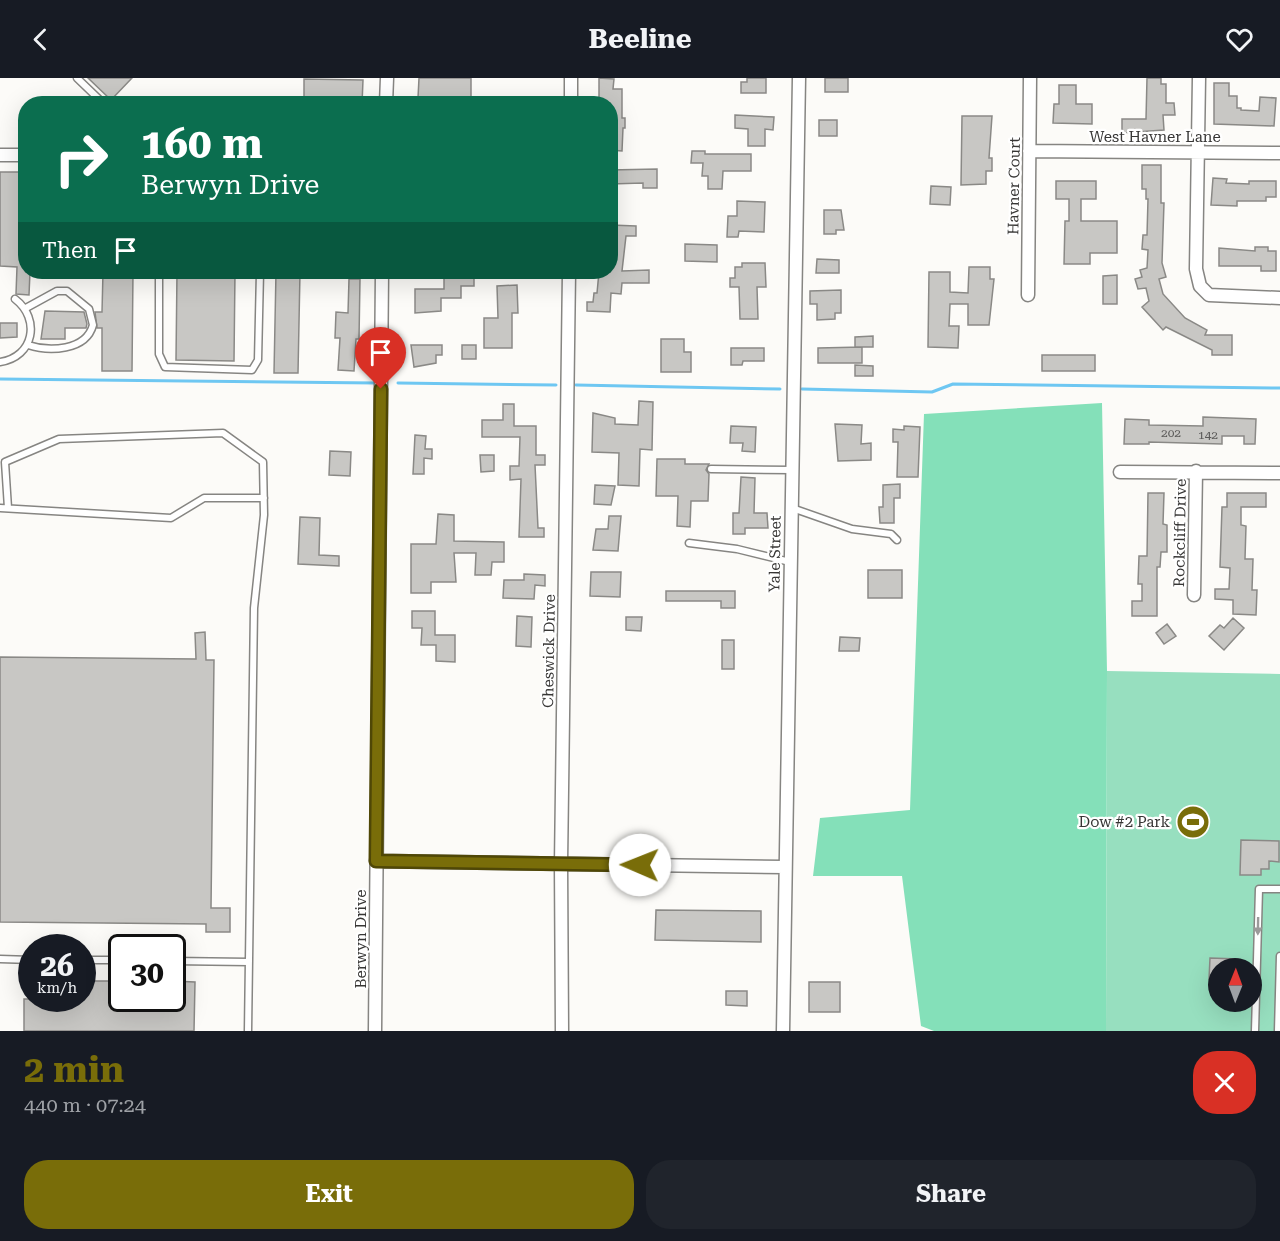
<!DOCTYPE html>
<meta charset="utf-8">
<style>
:root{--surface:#171b24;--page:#20242c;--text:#f1f3f6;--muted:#9ea1a6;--accent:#796d09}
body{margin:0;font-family:"Roboto Serif",serif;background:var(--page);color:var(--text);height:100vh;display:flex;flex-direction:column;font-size:22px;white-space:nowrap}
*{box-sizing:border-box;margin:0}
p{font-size:20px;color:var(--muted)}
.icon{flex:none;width:33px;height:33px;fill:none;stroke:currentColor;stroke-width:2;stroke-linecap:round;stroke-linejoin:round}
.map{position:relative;height:953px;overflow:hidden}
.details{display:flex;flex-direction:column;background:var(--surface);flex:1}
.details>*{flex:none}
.top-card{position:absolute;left:18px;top:18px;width:600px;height:183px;border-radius:24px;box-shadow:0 6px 24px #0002;background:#0b6e4f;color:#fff;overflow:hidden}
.needle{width:39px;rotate:1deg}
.tools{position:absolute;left:1208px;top:880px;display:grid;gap:12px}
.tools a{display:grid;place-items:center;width:54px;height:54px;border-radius:50%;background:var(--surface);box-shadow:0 6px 24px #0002;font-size:30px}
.speed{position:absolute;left:18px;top:856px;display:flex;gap:12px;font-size:30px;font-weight:700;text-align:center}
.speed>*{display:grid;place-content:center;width:78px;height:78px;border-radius:50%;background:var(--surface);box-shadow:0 6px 24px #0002;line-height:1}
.speed small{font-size:15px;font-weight:400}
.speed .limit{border:3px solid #111;border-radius:9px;background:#fff;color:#111}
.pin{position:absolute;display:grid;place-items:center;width:51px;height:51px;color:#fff;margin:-62px -26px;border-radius:50% 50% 50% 0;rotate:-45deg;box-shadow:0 0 6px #0007}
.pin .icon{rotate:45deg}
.me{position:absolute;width:66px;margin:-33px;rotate:271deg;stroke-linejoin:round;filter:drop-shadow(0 0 4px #0008)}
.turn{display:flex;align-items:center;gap:21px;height:126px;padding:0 24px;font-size:27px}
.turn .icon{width:78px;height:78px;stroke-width:2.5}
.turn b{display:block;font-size:42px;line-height:51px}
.then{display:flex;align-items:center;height:57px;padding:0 24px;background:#0003;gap:12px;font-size:22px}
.round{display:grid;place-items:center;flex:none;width:63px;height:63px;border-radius:24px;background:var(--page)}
.overview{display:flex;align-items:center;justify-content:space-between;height:102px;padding:0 24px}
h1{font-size:36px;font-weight:700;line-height:45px;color:var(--accent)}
.button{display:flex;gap:12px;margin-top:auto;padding:12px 24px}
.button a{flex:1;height:69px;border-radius:24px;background:var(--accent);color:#fff;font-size:24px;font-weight:700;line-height:69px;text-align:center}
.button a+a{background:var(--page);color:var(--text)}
header{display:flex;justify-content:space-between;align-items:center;height:78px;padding:0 24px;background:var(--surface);font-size:27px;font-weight:700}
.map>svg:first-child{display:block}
.green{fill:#97dfbf;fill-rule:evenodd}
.forest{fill:#84e0b9}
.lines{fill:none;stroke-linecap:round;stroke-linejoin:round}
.stream{stroke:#6ec7f2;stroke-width:3}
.building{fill:#c8c7c4;stroke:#8a8986;stroke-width:1.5}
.lane-casing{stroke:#868582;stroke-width:9}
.street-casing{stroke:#868582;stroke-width:15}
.lane{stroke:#fff;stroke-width:6}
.street{stroke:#fff;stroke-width:12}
.oneway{fill:#9b9a9a}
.route-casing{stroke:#4f4706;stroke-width:15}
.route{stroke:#796d09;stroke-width:10}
.labels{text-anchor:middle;stroke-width:4.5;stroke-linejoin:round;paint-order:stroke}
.number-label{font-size:12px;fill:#5b5a59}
.street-label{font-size:15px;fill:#373635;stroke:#fff}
.poi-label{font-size:15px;fill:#373635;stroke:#fff;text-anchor:end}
</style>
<header><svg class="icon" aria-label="back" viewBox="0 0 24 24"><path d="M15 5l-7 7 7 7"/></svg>Beeline<svg class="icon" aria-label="heart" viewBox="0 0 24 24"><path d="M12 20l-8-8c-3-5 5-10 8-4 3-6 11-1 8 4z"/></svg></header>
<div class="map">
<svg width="1280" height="953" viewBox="0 0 1280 953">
<rect width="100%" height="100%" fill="#fcfbf8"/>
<path class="green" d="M1107,593L1280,596V953H1106ZM1218,891H1251V924H1218Z"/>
<path class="forest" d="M1102,325L1107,593L1106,953H934L921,948L902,798H813L820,740L910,732L924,336Z"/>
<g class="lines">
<path class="stream" d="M0,301L376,305
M398,305L556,307
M576,307L780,311
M802,311L932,314L953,306L1280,310"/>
</g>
<path class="building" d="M88,0H132L111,22Z
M419,0H471V26H427V20H418Z
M599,0L614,1L613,11H622V40H625V50H623L622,73L610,72V25L599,24Z
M747,0H766V15H741V4H747Z
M825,0H848V14H825Z
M1147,0H1161V6H1166V25H1174L1175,37H1163L1164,52L1122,55V41H1146Z
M304,1L363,2L362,26H304Z
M1214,5H1229V18H1237V30H1241V32L1259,33L1260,19L1276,20L1274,48L1214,46Z
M1059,7H1076V26H1092V46L1053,45L1054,26H1059Z
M735,37L774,39L773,52L765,51V68H748V51L735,50Z
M962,38H992L989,80H992V93H986V106L961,107Z
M819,42H837V58H819Z
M692,73H705V76H751V93H723L722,111H708V98H702L703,85H691Z
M1142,87H1161V125H1164L1162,185L1166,199L1159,201L1163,216L1185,240L1207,252L1205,257H1232V277H1212V272L1166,249L1163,252L1142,229L1149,223L1146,210L1138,211L1135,201L1142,199L1140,192L1147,190L1148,172L1142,171L1143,157H1147L1148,121H1146V111H1142Z
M657,91V110H643V105L610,106V92Z
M0,94H26V194H30L29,217L16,216L17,189L0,188Z
M1213,100L1227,101L1226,105L1249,106V103H1276V119H1266V123H1237V128L1211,127Z
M1056,103H1096V121H1081V143H1117V175H1090V186H1064L1065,143H1069V121H1056Z
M931,108L951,109L950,127L930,126Z
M737,123L765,124L764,154L739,153L738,159H727L728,138H737Z
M824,132H841L844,152H836V156H824Z
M610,147L636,148V158H626L622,193L649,192V205H622L621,216L611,215L610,234L587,233V224H593L594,215H597L599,194H610Z
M685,166L717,167V184L685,183Z
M1255,169H1268V173H1276V193H1261V188H1219V170L1255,173Z
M817,181L839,182V195H816Z
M742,185H765L766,209H757L758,241H740L739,209H730V200H735V189H742Z
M969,189H990V201H994L989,247H968V226H950L949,248H959L958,270L928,269L929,194H950V214L968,215Z
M103,194H133L132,293H102V250H97L95,234H102Z
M177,194H235L234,283L176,282Z
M276,194H300L298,295H274Z
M444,195H474V208H461V220H441V233L415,235V211H444Z
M1117,197V226H1103V198Z
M349,201H360L359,261H356L354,293L338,292L340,260H335L336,234L348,235Z
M517,207L518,235H512V270H484V240H498L497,208Z
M841,212V235H835V241L817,242V226H810V213Z
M45,233L84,234L87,246L86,250H65V261H41Z
M0,245H17V259L0,260Z
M873,258V269H855V259Z
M661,261H684V274H691V294H661Z
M411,267H442V277H436V285L414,289Z
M462,267H476V281H462Z
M862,269V285H818V270Z
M731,270H764V283H743L742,287H731Z
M1042,277H1095V293H1042Z
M855,287L873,288V298H855Z
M639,323L653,324L652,372L640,371L639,408L618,407L619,375L592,374L593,335L615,340V346L638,347Z
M503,326H514V348H536V377H545V387H535L538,450H544V459H519L521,401L510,402V388H519L520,359H482V342H503Z
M1203,339L1256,341L1255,366H1244V358H1222V366L1149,364V366H1124L1125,341L1149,342V347L1203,348Z
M835,346L862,347L861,366L871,365V382L838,383Z
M731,348L756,349L755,374L742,373L743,365H730Z
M904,348L920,349L918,399H897L898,364H893V351L904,352Z
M415,357L426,358L425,371H432V381L424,380V396H413Z
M330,373L351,374L350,398L329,397Z
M480,377H494V393L481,394Z
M657,381H685V386H709L706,392L709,396L708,423H691L690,449L677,448L678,418H656Z
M741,399L755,400L754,435H767L768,450H745V456H733V435H739Z
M900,406V420H894V445H880L879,429H883V407Z
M595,407L615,408L611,427L594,426Z
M1148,415H1164L1163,446L1167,447V474H1161L1160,489H1157V538H1132V523H1142V506H1138L1139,478H1147Z
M1227,415H1266V429H1241V447L1246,448L1245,481H1253L1252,512H1257L1256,537L1233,536V522L1215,521V511H1229L1230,490L1220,489L1222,429H1227Z
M438,436L454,437V463L504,464V484H492L491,497H475L476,475H454L456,504H431V515H411V466H436Z
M609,438H621L618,473L593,472L596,451H608Z
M300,439L320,440L319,477L339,478V488L298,486Z
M868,492H902V520H868Z
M591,494H621L620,519L590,518Z
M524,496L545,497V508L535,507L534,521L503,520L504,502H524Z
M666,513H735V530H721V523H666Z
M412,533H435V557H455V584L436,583V567H421L422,550H412Z
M517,538L532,539L531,569L516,568Z
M626,539H642L641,553L626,552Z
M1233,540L1244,550L1224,572L1209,558L1220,547L1224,550Z
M1167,546L1176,558L1164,566L1156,555Z
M205,554L206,582H214L211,830H230V854H206V846L0,844V579L196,581L195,555Z
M840,559L860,560L859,573H839Z
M722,562H734V591H722Z
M1241,762L1279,763V784L1269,783V791H1261V797H1240Z
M656,832L761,833V864L655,862Z
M1210,880L1238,881V891H1218V901H1209Z
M82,903H122V921H172V903L195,904L194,953H24V921H82Z
M809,904H840V934H809Z
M726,913H747V928L726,927Z"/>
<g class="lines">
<g class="lane-casing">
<path id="lane" d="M77,0L104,26
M159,194V276L165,289L252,292L258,282L260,194
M26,230L57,213H67L89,231L93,247C86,273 49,274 28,267
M0,284C34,279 41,241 15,221
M711,391L792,392
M0,430L171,440L204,420H264
M8,430L5,384L59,361L223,355L263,384L264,437L254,530L248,953
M792,430L852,451L891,456L897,462
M689,465L737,471L790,484
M0,881L32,882
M82,882H122
M172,883L249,884
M1255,953L1259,811H1280
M1278,953L1280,878"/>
</g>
<g class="street-casing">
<path id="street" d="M1199,0L1196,191L1200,208L1209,217L1280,220
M386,26L387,0
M571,26V0
M1029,73L1280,75
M0,77H26
M1028,217L1030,0
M1120,394L1280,395
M1194,517L1196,393
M376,783L784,789
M375,953L382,194
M562,953L561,786L569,194
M783,953L799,0"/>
</g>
<use href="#lane" class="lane"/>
<use href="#street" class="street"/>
</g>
<defs><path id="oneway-solid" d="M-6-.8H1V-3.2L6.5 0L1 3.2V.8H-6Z" transform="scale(1.5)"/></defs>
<use class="oneway" href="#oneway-solid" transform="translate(1258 848) rotate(91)"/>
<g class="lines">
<g class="route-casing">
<path id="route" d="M381,311L376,783L640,787"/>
</g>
<use href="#route" class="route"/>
</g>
<defs>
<g id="stadium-disc" transform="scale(1.725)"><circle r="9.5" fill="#796d09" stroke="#fff"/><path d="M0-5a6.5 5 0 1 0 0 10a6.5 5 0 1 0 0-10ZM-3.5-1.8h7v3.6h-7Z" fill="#fff"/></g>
</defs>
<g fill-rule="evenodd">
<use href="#stadium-disc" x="1193" y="744"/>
</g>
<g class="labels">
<g class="number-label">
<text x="1171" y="359">202</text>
<text x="1208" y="361">142</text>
</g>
<g class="street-label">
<text x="1155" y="64">West Havner Lane</text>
<text transform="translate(1014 108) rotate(-89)" y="5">Havner Court</text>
<text transform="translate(1180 455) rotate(-89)" y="5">Rockcliff Drive</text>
<text transform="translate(775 476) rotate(-89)" y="5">Yale Street</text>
<text transform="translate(549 573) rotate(-89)" y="5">Cheswick Drive</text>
<text transform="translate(361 861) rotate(-90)" y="5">Berwyn Drive</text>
</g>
<g class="poi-label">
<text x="1170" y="749">Dow #2 Park</text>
</g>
</g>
</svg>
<div class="tools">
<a><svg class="needle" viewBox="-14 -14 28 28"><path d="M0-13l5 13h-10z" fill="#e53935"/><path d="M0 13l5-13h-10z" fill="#9ea1a6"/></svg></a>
</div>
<div class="speed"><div>26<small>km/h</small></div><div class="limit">30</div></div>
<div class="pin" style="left:381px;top:311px;background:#d93025"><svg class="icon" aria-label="arrive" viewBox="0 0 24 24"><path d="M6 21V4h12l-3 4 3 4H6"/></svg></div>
<svg class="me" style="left:640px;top:787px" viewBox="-20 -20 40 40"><circle r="19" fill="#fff"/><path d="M0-13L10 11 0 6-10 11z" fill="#796d09"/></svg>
<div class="top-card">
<div class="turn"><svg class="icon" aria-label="right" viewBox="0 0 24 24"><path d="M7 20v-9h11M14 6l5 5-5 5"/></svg><div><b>160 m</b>Berwyn Drive</div></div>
<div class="then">Then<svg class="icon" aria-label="arrive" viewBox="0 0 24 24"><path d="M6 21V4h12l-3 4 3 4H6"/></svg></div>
</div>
</div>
<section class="details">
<div class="overview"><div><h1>2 min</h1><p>440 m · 07:24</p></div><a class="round" style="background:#d93025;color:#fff"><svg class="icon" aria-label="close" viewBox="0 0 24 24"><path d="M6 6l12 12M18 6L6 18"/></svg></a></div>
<div class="button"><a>Exit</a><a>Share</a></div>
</section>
